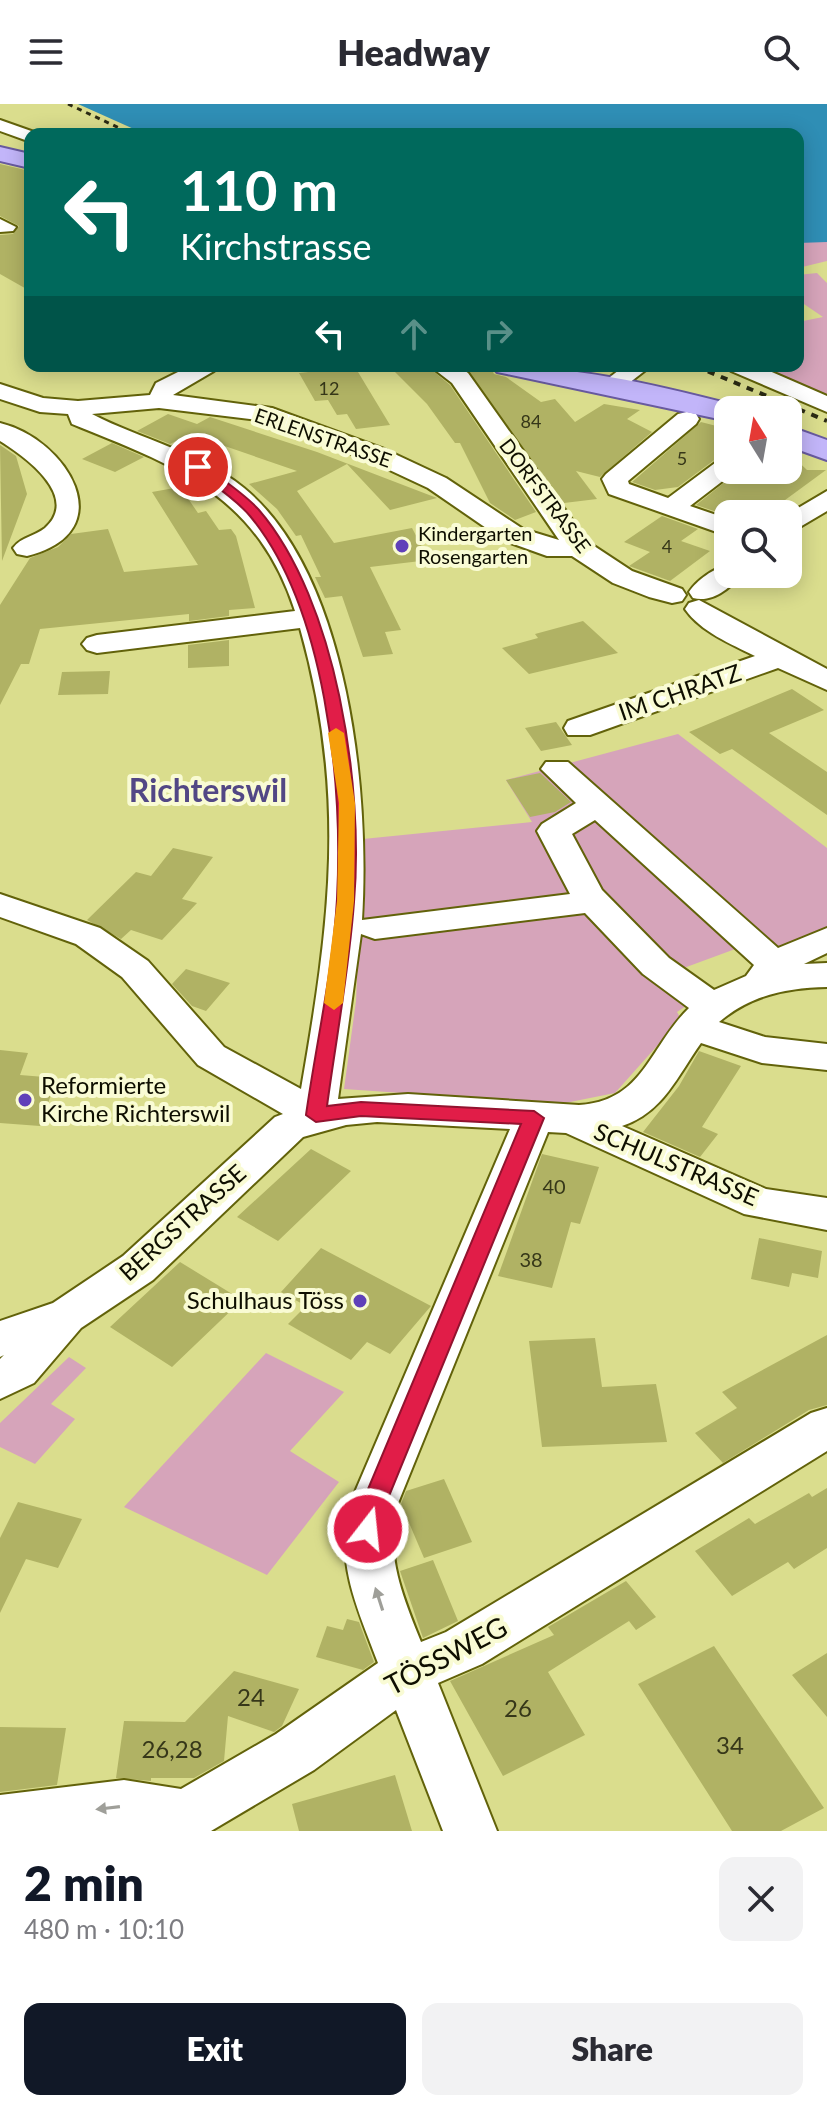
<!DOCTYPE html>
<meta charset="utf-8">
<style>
:root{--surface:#fff;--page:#f2f2f3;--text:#2b2b33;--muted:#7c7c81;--accent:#111827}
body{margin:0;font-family:Lato,sans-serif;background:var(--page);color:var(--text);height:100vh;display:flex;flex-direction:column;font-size:30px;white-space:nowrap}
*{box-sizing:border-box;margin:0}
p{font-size:26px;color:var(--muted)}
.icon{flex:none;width:44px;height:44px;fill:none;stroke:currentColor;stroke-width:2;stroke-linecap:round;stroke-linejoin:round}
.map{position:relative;height:1727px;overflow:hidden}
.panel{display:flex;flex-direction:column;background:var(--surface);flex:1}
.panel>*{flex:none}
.top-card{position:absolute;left:24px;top:24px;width:780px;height:244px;border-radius:16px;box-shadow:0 4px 20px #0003;background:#00695c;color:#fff;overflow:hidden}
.needle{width:52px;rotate:349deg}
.fabs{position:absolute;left:714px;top:292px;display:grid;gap:16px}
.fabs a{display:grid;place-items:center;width:88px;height:88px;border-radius:16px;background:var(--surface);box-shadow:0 4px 20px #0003;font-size:40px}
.pin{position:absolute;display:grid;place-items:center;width:68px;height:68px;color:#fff;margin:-34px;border:4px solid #fff;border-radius:50%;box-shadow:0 2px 8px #0007}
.me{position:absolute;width:88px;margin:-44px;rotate:16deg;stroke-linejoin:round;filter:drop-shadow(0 0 6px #0008)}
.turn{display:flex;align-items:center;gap:28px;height:168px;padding:0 24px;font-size:36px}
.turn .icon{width:104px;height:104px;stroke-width:2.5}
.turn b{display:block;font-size:56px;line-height:68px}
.lanes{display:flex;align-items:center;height:76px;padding:0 24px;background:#0003;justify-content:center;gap:40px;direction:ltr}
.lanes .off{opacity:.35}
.round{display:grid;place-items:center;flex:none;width:84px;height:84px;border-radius:16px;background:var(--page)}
.headline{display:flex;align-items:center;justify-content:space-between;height:136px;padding:0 24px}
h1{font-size:48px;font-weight:800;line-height:60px;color:var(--accent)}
.primary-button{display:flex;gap:16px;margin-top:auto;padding:16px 24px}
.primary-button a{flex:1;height:92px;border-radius:16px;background:var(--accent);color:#fff;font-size:32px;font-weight:800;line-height:92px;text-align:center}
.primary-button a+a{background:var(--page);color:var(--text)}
header{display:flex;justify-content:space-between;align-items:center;height:104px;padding:0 24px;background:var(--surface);font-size:36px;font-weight:800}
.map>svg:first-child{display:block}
.green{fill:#d6a4ba}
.water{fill:#2f8eb5}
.building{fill:#b0b264}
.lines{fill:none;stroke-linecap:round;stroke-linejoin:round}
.minor-casing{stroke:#62620a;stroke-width:4}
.major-casing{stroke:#685a9f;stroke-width:4}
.minor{fill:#fff;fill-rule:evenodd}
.major{fill:#c2b5f9;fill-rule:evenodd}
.rail-far1{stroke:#2b2b14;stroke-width:3;stroke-dasharray:5 5;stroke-linecap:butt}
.rail{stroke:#2b2b14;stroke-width:4;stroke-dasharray:7 7;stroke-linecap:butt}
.oneway{fill:#9f9f99}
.route{fill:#e11d48;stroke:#92132f;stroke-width:2}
.slow{fill:#f59e0b}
.poi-dot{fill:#6040b9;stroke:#f9fbd4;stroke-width:3}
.labels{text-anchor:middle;stroke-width:8;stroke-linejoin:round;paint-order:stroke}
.far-number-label{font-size:18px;fill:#363719}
.far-street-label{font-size:20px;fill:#0e0e00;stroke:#f9fbd4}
.far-poi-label{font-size:20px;fill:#0e0e00;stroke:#f9fbd4;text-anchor:start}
.number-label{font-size:20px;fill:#363719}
.street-label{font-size:24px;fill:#0e0e00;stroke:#f9fbd4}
.poi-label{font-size:24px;fill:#0e0e00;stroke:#f9fbd4;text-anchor:start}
.near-number-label{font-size:24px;fill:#363719}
.near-street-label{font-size:28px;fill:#0e0e00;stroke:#f9fbd4}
.district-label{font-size:32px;font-weight:bold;fill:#524785;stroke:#f9fbd4}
</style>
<header><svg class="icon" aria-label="menu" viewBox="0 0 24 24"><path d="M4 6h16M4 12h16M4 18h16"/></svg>Headway<svg class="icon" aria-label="search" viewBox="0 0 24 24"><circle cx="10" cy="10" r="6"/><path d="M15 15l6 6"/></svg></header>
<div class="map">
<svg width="827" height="1727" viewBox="0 0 827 1727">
<rect width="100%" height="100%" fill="#dadd8d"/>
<path class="green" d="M811,136L827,138V157L798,164V139Z
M817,169L827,179V294L754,262H798V218L823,213L798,196V171Z
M678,630L827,744V828L773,853L757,837L681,865L689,900L677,908L681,915L615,989L560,1000L344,985L356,897L363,735L532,718L506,676Z
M266,1249L344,1288L290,1347L339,1378L267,1471L124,1403Z
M69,1253L86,1264L51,1300L75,1315L35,1360L0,1343V1319Z"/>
<path class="water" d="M78,0H827V138L798,139V30H145Z"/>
<path class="building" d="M0,60L30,67V187L0,170V131L13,130L19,122L0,112Z
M389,262H427L450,281L536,408L515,416L490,399L460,339H455L427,300Z
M463,262H490L494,270L506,273L541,298L555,295L575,318L604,300L640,306L627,315L652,328L600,373L576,367L597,395L564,399Z
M355,263L390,321L356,325L347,310L337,311L328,296L315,297L299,269Z
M168,310L197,320L210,313L317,348L437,394L390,406L347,360L297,387L334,439L412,424L429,456L370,463L401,526L385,528L393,550L363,553L342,492L325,494L315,473H321L301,431L296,432L277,405L249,380L297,367L213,338L207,341L184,333L170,340L137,327Z
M701,318L728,325V350L717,354L678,383L655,386L632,378Z
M112,339L144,353L115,368L82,355Z
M0,341L16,352L27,390L2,457Z
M788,348L807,366H826L766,410L724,406L720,409L696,401L740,366H788Z
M180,383L198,409L206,407L219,426L231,425L236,432L255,504L229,506V512L189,517V510L40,525L29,560H21L0,601V501L30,454L58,443L71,430L108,425L124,468L198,461L152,388Z
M662,412L698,425L681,437L710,447L670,477L629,462L650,448L624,438Z
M583,517L618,549L529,570L502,544L538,534L535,530Z
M229,536V562L188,564V541Z
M110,567L108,590L58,591L62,568Z
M792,585L824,606L769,629L827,668V711L732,645L720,650L689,628Z
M556,618L572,641L541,647L525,624Z
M540,669L571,698L555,708L530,713L506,676Z
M173,744L213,753L182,795L197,799L162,836L131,826L121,835L87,816L136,768L151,772Z
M186,865L230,879L206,907L192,902L172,880Z
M0,946L28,949L20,971L57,974L40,1022L0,1019Z
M699,947L741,962L702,1023L718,1030L700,1053L643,1028L679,982Z
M311,1045L351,1067L278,1137L237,1113Z
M542,1050L599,1063L580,1120L571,1118L552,1184L498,1172Z
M759,1134L822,1147L818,1174L792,1169L789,1183L751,1175Z
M321,1144L431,1202L390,1250L367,1238L351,1256L288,1220L306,1202L281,1188Z
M180,1158L242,1196L172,1263L110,1223Z
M827,1231V1301L809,1306L723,1359L695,1329L737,1304L722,1288Z
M595,1234L602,1283L656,1280L667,1338L542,1343L529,1237Z
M444,1375L472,1438L424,1454L401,1400L406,1387Z
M827,1384V1444L794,1465L788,1458L732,1492L695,1447L749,1414L755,1420L809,1389L812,1393Z
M18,1398L82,1415L58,1464L26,1455L0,1509V1434Z
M433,1456L458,1517L423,1534L400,1467Z
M626,1477L656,1513L636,1526L629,1517L548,1568L585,1631L503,1672L450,1577L554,1531L548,1523Z
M347,1515L359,1518L374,1558L363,1566L316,1553L327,1522L343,1526Z
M714,1542L824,1704L781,1727H732L638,1580Z
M827,1549V1613L792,1571Z
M234,1567L299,1585L282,1622L274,1628L228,1612L224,1657L194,1674H151V1677L116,1674L124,1617L185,1618Z
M0,1623L66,1624L57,1681L0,1688Z
M395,1671L412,1727H299L292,1700Z"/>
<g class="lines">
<g class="minor-casing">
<path id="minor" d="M0,16L34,28L36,30H30L28,37L0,27Z
M0,115L16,123L13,127L0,128Z
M190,262H214V267L173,291L272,304L384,345L446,374L523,425L559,436L452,279L430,262H458L468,269L588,438L632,467L682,485L686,491L682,497L672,499L649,493L613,479L572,452H547L505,437L428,384L366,355L259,316L159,304L92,310C142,336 198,347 244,384C349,471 370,689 362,816L570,790L537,727L542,720L576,699L541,665L546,658H568L778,844L827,824V849L804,860L827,859V883C786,884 751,891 719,918L765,933L827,940V966L762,959L701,939C678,971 663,1009 622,1022L766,1085L827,1094V1126L744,1110L566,1029L548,1028L394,1409C388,1458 403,1493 421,1538L446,1528L811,1309L827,1304V1347L482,1560L438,1579L497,1727H443L396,1606L314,1666L211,1727H0V1691L124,1676L181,1685L276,1630L378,1559C358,1506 339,1467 346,1409L510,1025L377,1018L346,1021L303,1033L153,1176L81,1224L34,1279L0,1295V1255L4,1251L0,1253V1217L53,1199L123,1152L275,1013L283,1010L198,961L122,873L76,840L0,813V790L100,824L148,857L224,943L301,985C330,818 347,691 300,524L97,549L87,546L82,540L87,534L97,531L295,507C257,391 177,362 72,320L68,310L40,308L0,295V280L43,294L78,297L150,291L156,279ZM595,716L754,861L746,872L714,886L669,854L602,786L572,730ZM585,809L643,870L689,904C649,943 644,997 579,1001L408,990L338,995L361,830L375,835Z
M624,262H651L620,286H604L600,281Z
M727,262H758L827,292V308L731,267Z
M687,308L696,310L699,315L696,320L628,377L629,380L668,394L719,356L728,353V366H737L690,402L728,415V432L609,390L602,375L606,370L678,310Z
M0,319C67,335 124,428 27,452L17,450L13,444C21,433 35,432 45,424C81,392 24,352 0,337Z
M827,387V407L788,430V410Z
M728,461V470H741C730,485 712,499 693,494L689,488C697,476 714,464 728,461Z
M699,496L827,565V586L778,564L590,631H568L564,624L568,617L755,552C731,540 701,528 685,505L689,499Z"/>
</g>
<g class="major-casing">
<path id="major" d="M0,43L30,50V64L0,57Z
M493,262C577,262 657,281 738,302L741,306H728V317L507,270L497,268Z
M788,322L827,336V356L788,342Z"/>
</g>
<use href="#minor" class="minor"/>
<use href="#major" class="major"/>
<path class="rail-far1" d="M68,0L132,30"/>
<path class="rail" d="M695,262L827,317"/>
</g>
<defs><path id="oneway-solid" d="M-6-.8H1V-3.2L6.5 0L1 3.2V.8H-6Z" transform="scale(2)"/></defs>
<g class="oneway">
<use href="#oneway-solid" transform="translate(379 1495) rotate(-108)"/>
<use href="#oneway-solid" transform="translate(108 1704) rotate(173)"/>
</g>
<path class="route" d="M194,361H203C221,375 244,389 259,406C337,497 364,683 354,798C349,867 336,935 327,1002L361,998L534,1007L544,1014L382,1409L377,1433L368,1436L360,1433L356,1425L358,1409L521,1020L361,1012L316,1018L306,1011C316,940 333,867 337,795C343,680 326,504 250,412C235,394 212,380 194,366Z"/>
<path class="slow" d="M336,624L344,629L355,699L354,797L343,899L334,906L324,899L337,797L339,699L328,629Z"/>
<g class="poi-dot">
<circle cx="402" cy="442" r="8"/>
<circle cx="25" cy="996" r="8"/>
<circle cx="360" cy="1197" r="8"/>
</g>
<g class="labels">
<g class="far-number-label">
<text x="329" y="291">12</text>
<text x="531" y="324">84</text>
<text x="682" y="361">5</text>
<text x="667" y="449">4</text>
</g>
<g class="far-street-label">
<text transform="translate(323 334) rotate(19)" y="7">ERLENSTRASSE</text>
<text transform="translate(545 392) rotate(53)" y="7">DORFSTRASSE</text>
</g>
<g class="far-poi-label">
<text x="418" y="437">Kindergarten<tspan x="418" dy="23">Rosengarten</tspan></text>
</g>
<g class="number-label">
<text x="554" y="1090">40</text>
<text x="531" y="1163">38</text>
</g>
<g class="street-label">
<text transform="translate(680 589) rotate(-19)" y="8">IM CHRATZ</text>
<text transform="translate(676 1061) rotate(23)" y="8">SCHULSTRASSE</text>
<text transform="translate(183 1119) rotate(-42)" y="8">BERGSTRASSE</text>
</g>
<g class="poi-label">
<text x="41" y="990">Reformierte<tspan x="41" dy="28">Kirche Richterswil</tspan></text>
<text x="344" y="1205" text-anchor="end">Schulhaus Töss</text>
</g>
<g class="near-number-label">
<text x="251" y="1602">24</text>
<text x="518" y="1613">26</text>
<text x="730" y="1650">34</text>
<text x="172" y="1654">26,28</text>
</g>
<g class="near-street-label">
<text transform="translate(446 1552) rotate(-28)" y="10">TÖSSWEG</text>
</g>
<g class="district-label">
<text x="208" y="698">Richterswil</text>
</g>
</g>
</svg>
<div class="fabs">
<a><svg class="needle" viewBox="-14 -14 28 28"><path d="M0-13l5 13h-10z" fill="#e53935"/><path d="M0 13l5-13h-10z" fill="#7c7c81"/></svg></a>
<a><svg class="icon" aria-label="search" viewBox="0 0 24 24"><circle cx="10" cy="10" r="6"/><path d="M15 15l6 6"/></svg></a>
</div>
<div class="pin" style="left:198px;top:363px;background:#d93025"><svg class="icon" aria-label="arrive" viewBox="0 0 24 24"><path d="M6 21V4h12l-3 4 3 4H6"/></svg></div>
<svg class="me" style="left:368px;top:1425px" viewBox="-20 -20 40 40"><circle r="17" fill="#e11d48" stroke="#fff" stroke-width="3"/><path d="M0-11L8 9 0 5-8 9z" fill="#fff"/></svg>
<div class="top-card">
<div class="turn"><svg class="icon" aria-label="left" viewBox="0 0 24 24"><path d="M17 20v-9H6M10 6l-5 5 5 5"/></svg><div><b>110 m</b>Kirchstrasse</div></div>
<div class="lanes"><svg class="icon" aria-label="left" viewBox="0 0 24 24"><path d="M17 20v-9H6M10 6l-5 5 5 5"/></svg><svg class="icon off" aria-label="ahead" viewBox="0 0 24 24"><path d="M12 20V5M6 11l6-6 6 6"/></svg><svg class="icon off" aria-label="right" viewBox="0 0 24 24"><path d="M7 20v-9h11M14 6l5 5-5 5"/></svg></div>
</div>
</div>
<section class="panel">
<div class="headline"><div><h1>2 min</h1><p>480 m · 10:10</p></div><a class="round"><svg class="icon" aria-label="close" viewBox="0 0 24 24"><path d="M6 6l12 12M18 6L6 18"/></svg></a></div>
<div class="primary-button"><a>Exit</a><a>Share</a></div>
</section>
